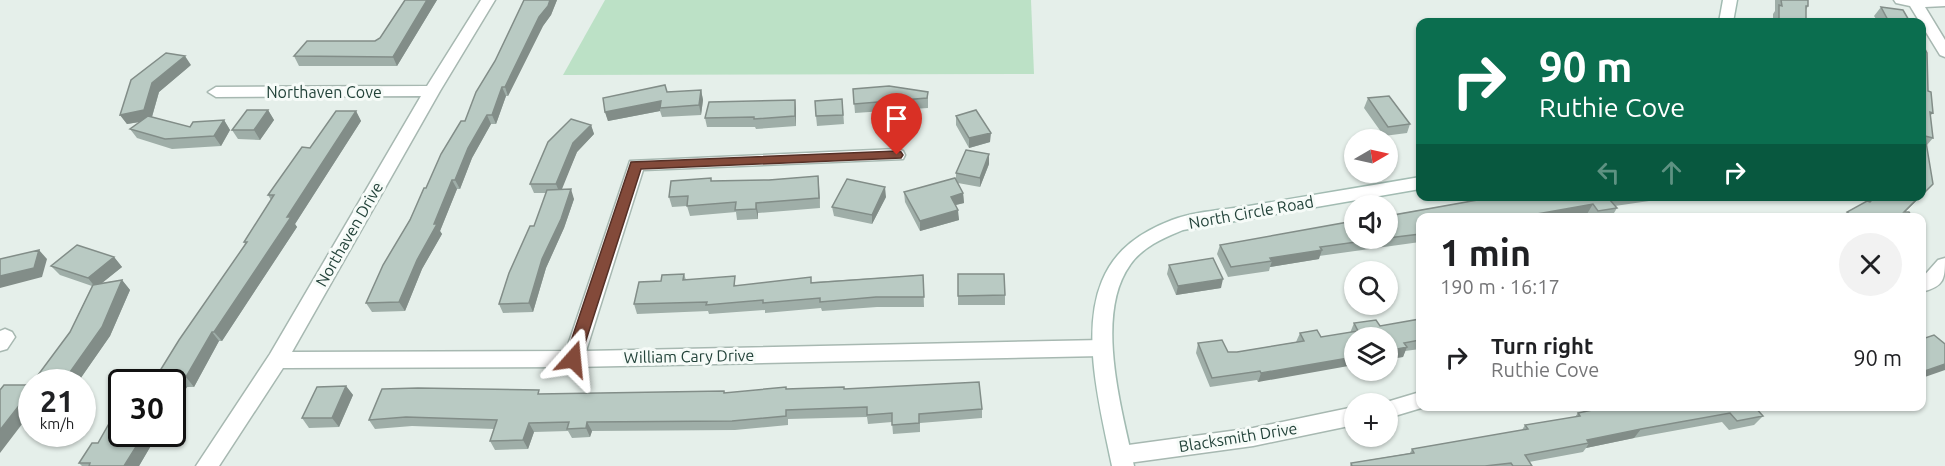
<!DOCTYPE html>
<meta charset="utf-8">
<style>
:root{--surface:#fff;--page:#f2f2f2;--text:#202124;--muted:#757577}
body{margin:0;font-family:Ubuntu,sans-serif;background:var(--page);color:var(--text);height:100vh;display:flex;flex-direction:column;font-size:22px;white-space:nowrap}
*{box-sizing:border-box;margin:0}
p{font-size:20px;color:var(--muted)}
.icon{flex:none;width:33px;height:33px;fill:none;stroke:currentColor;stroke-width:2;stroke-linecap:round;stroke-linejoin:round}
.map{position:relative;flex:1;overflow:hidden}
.drawer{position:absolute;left:1416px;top:213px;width:510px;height:198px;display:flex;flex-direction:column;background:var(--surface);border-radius:12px;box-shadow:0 2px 4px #0004}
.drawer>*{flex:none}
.top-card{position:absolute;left:1416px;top:18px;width:510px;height:183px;border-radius:12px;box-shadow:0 2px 4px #0004;background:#0b6e4f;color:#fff;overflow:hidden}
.needle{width:39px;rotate:81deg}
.tools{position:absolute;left:1344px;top:129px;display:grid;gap:12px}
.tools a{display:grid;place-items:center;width:54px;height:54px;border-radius:50%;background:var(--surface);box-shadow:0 2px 4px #0004;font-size:30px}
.speed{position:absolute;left:18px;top:369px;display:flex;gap:12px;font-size:30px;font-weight:700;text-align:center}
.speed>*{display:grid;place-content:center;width:78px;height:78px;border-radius:50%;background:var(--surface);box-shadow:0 2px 4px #0004;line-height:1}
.speed small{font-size:15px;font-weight:400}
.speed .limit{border:3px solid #111;border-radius:9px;background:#fff;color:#111}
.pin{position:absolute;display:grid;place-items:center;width:51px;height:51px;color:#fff;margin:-62px -26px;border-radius:50% 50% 50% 0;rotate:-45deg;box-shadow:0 0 6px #0007}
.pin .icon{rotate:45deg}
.me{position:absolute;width:66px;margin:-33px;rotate:18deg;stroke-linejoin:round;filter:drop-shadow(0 0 4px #0008)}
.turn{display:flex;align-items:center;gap:21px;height:126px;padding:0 24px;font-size:27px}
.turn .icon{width:78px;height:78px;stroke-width:2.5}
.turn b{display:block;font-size:42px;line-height:51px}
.lanes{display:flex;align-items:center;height:57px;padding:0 24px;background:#0003;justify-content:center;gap:30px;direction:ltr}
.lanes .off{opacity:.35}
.round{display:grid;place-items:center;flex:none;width:63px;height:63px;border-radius:32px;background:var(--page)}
.headline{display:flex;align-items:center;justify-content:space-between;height:102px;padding:0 24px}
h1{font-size:36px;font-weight:600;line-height:45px}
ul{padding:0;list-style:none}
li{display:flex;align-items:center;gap:18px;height:84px;padding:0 24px}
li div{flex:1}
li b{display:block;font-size:22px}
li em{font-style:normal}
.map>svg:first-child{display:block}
.green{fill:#bce1c6}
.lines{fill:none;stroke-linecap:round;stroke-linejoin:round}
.street-casing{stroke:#a7b8b1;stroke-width:3}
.secondary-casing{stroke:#a2bbb2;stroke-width:3}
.street{fill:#fff;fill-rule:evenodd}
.secondary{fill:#fff;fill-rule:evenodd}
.wall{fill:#9faea8}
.shaded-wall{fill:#828d88}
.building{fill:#b9cac3;stroke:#828d88;stroke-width:1.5}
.route{fill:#834a3a;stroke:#553026;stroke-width:1.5}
.labels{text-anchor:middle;stroke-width:6;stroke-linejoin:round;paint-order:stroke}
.street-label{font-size:16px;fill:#224239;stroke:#f6fbf8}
</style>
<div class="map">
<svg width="1945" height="466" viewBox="0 0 1945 466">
<rect width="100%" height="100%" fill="#e5efea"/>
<path class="green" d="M605,0H1031L1034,74L563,75Z"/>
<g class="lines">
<g class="street-casing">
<path id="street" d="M481,0H495L440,91L292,352L566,351L630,161L897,149L903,151L905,155L903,159L643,170L586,351L1102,340L1109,342L1112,348L1109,354L1102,356L573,367L283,368L219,466H196L270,354L421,96L216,97L208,92L216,87L427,86Z
M1894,0H1945V6L1925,7L1945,40V57L1940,55L1910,6L1896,3Z
M1945,258C1945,280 1944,286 1922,292V278L1938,260Z
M5,329L12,332L15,337L7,349L0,351V331Z
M1420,392V406H1428L1388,418V404H1380Z
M1354,407V425L1253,446L1121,464L1113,462L1110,455L1113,448L1121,446L1253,428Z"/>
</g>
<g class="secondary-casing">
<path id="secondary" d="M1723,0H1737L1733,22H1719Z
M1420,177V189L1183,230C1164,238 1142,247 1130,265C1094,315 1122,410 1134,466H1112C1101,412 1080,334 1102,281C1115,249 1141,232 1172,220C1195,211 1224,210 1249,206C1306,196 1363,187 1420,177Z"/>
</g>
<use href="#street" class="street"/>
<use href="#secondary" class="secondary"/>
</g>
<path class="wall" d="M405,0H437L397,66H299L294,56L375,41L380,38Z
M524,0H557L551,15L543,26L508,96H506L496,124H491L472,158L460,189H457L440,231L442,234L422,269L405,311L372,312L366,303L426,188L465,121L495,61Z
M1775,0H1808V6L1806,10V22H1773V14L1775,11Z
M1881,7L1910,22H1878L1874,16Z
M191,65L159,92L152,117L190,127L224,120L230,130L221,146L172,149L137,138L130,129L140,122L127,124L120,115Z
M853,89L928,92V108L855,113Z
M701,90L703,100L701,115L662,117L660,111L608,121L605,112L667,92Z
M1928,91L1933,113L1930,116L1933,138L1927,145L1922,196Z
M1368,98L1410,124L1407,133L1384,136L1364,108Z
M796,109V126L756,129L755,127H707L705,118Z
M843,109L844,124L817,126L816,116Z
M268,110L274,120L260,140L238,139L232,130Z
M356,111L361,121L295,224L297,227L222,341H219L194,387H187L172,382L245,244L244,242L271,200L268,195L310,148Z
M956,116L990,142L969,148L956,125Z
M591,125L594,134L577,152L561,189L574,199L564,228L546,268L533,312L503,313L499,304L534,226L546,193H534L530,184Z
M989,164L980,187L958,183L963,193L964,203L956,205L959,220L920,231L905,202L904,192L956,180V173Z
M818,176L820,208L758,213V219L737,220L736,212L690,216L687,206L672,207L669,197L712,181L769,180Z
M1500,196H1652L1649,201L1615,206L1617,208L1611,218H1590L1587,214L1565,218H1420V242L1319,256V259L1270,267L1269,271L1228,277L1217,254L1220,245Z
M1876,196H1921L1905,212L1909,218H1843L1847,212L1870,202Z
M886,197L872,224L834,216L832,207Z
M114,257L122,267L101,283L122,280L130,290L110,336L78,382H46L38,375L70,332L92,286L60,275L51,266Z
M1169,265L1221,288L1176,295L1167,274Z
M684,274L686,280L737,285L812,282L923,275L924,307H877L822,311L821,308L765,313V310L709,314L708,311L637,314L634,304L661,281Z
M958,274L1005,295V305H958Z
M1420,319V349L1405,351L1403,357L1388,359V338L1258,382L1257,380L1210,387L1196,353L1198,343L1228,352H1237L1296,342L1300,333L1321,337L1350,333L1354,323L1380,326Z
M346,386L353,395L339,427L309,428L302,418Z
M787,389H845L982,409V418L920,423V432L893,434L892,422L868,424L867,417L788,419V425L735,430L592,431L590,437L572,438L568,431L534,432L528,449L495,450L490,441L494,429L412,426L375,429L369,420L541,394L724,391L725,393Z
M1611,406H1783L1758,411L1763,416L1754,425L1729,430L1722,422L1634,438L1586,448L1583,452L1529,462L1532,466H1350L1351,463L1410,453L1412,449L1522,430L1525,425L1575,417L1578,413Z
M122,434H161L159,437H156L139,466H82L79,463L98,443Z"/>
<path class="shaded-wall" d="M427,0H437L397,66L393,57Z
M550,0H557L551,15L543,26L508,96L505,87L539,17Z
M185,56L191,65L159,92L151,120L127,124L120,115L152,83Z
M502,87L506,96L496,124L492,115Z
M701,90L703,100L701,115L699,105Z
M795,100L796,109V126L795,116Z
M661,101L660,108V111L608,121L605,112Z
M268,110L274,120L260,140L254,130Z
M356,111L361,121L295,224L297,227L222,341L214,332L287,217Z
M487,115L491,124L472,158L460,189L455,180L468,148Z
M224,120L230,130L221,146L214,136Z
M591,125L594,134L577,152L560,194L556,184L573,143Z
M991,133L990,142L969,148V138Z
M989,154V164L980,187V178Z
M818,176L819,185L820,208L819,198Z
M452,180L457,189L440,231L442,234L422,269L405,311L399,302L417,260L434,224Z
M885,187L886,197L872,224V215Z
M571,189L574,199L564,228L546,268L533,312L529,303L542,259Z
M963,193L964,203L951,206V197Z
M1920,196H1921L1899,218Z
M756,203L758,213V219L756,209Z
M1593,204L1587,214L1565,218H1515Z
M958,210L959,220L920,231V221Z
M1420,234V242L1416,243Z
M39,250L47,259L42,277L0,288V276Z
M1322,250L1319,259L1270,267L1272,261L1270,258Z
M114,257L122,267L96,288L88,278Z
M1223,279L1221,288L1176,295L1178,286Z
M122,280L130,290L110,336L78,382H76L68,375Z
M212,332L219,341L194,387L186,377Z
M1407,347L1403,357L1388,359V351Z
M1354,357V365L1258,382L1261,373Z
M1945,364V370L1922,378V372Z
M179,378L187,387L172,413V389Z
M346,386L353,395L339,427L332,418Z
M32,389V411L0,453V430Z
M587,422L592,431L590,437L586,428Z
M529,423L534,432L528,449L523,440Z
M1641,429L1634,438L1586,448L1589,443L1587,440Z
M144,434H152L156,437L139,466H124Z"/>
<path class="building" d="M405,0H427L393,57L294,56L307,41H375L380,38Z
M524,0H550L548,6L539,17L505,87H502L492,115H487L468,148L455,180H452L434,224H437L417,260L399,302L366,303L383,265L410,220L424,188H426L441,154L461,121H465L476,92L495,61Z
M1781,0H1808V6H1806V22H1779V5L1782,6Z
M1881,7L1903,10L1910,22H1889Z
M1922,43L1927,53L1928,91L1931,92L1933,113L1930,112L1933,138L1925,136L1933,184L1922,195Z
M166,53L185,56L152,83L144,110L120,115L131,80Z
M665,85L667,92L701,90L699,105L660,108L661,101L605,112L603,98Z
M889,86L928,92L927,98L854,104L853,89Z
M1389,96L1410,124L1388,127L1368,98Z
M842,99L843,115L816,116L815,101Z
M795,100V116L754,119V117L705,118L709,102Z
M247,110H268L254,130H232Z
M976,110L991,133L969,138L956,116Z
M336,111H356L287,217H291L214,332H212L186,377L179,378L172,389V382H153L179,340L247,242H244L274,195H268L302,147L310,148Z
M148,116L190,127L193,122L224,120L214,136L165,139L130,129Z
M571,119L591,125L573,143L556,184H530L548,142Z
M966,150L989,154L980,178L956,173Z
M818,176L819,198L756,203V209L735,210L736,202L687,206L688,196L669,197L671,181L711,178V181L769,180Z
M955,178L963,193L951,197L958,210L920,221L904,192Z
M847,179L885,187L872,215L832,207Z
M571,189L561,219L542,259L529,303L499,304L509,273L530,226H534L547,190Z
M1500,196H1622L1609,199L1617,208L1598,211L1593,204L1515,218H1420V234L1388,238V216Z
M1876,196H1920L1904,212H1909L1911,215L1907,218H1855L1847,212L1867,201L1870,202Z
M1354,221V238H1385L1320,247L1322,250L1270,258L1272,261L1231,267L1220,245Z
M77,245L114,257L88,278L51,266Z
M39,250L34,268L0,276V259Z
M1213,258L1223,279L1178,286L1169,265Z
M684,274L683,280L735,276L734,286L811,277V283L923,275L924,297H876L820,302V298L763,303V300L706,305L707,302L634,304L639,282L661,281L662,275Z
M958,274H1004L1005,295L958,296Z
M122,280L102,327L68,375H38L70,332L93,285Z
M1420,319V340L1404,343L1407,347L1388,351V338H1354V357L1261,373L1260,371L1212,378L1198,343L1222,340L1228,352H1237L1304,341L1300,333L1317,330L1321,337L1358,331L1354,323L1376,320L1380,326Z
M1934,335L1945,344V364L1922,372V339Z
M979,382L982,409L919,414V423L892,425V413L867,415V407L786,410V416L732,421L587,422L586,428L567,429L569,422L529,423L523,440L490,441L497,420L406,417L369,420L382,389L418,388L539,390L538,394L724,391V393L786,387V389L844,387V389Z
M4,385H32V389L0,430V390Z
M346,386L332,418H302L317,387Z
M1611,406H1754L1763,416L1737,421L1730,413L1641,429L1587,440L1589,443L1525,455L1532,466H1513L1511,463L1485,466H1352L1351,463L1414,453L1412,449L1528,429L1525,425L1580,416L1578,413Z
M115,413H122V434H144L124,466H89L90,463H79L92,443H98Z"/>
<path class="route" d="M897,151L901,152L903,155L901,158L641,169L580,359L578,363H567L565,359L631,162Z"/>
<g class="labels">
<g class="street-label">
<text x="324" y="98">Northaven Cove</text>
<text transform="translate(1251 212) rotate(-10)" y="6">North Circle Road</text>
<text transform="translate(349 234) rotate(-60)" y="6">Northaven Drive</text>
<text transform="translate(689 356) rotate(-1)" y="6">William Cary Drive</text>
<text transform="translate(1238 437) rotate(-9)" y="6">Blacksmith Drive</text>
</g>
</g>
</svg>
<div class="tools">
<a><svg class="needle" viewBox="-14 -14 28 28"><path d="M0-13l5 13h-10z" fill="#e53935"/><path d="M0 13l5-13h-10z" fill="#757577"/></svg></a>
<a><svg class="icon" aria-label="sound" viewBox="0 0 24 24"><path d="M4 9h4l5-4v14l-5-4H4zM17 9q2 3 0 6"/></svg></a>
<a><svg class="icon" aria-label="search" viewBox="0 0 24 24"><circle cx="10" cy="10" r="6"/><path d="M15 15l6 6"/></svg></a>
<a><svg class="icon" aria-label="layers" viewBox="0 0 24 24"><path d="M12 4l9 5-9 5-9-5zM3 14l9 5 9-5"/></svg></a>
<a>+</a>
</div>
<div class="speed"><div>21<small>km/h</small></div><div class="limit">30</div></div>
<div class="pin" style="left:897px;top:155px;background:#d93025"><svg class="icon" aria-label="arrive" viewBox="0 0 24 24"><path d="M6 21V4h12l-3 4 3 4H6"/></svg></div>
<svg class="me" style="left:573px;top:359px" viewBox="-20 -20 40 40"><path d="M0-17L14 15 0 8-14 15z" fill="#834a3a" stroke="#fff" stroke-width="4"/></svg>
<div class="top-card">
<div class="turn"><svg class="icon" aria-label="right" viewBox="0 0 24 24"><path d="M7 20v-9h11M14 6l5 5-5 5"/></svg><div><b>90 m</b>Ruthie Cove</div></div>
<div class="lanes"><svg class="icon off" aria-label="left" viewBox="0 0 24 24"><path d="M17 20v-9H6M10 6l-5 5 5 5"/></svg><svg class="icon off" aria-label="ahead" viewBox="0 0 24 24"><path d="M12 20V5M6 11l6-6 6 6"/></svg><svg class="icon" aria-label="right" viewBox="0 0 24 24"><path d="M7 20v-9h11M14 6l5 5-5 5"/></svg></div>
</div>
<section class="drawer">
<div class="headline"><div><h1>1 min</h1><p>190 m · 16:17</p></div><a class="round"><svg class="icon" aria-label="close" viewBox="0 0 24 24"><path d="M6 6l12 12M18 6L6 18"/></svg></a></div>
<ul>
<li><svg class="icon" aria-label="right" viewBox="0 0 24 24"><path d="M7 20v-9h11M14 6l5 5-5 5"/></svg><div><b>Turn right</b><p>Ruthie Cove</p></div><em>90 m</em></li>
</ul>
</section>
</div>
